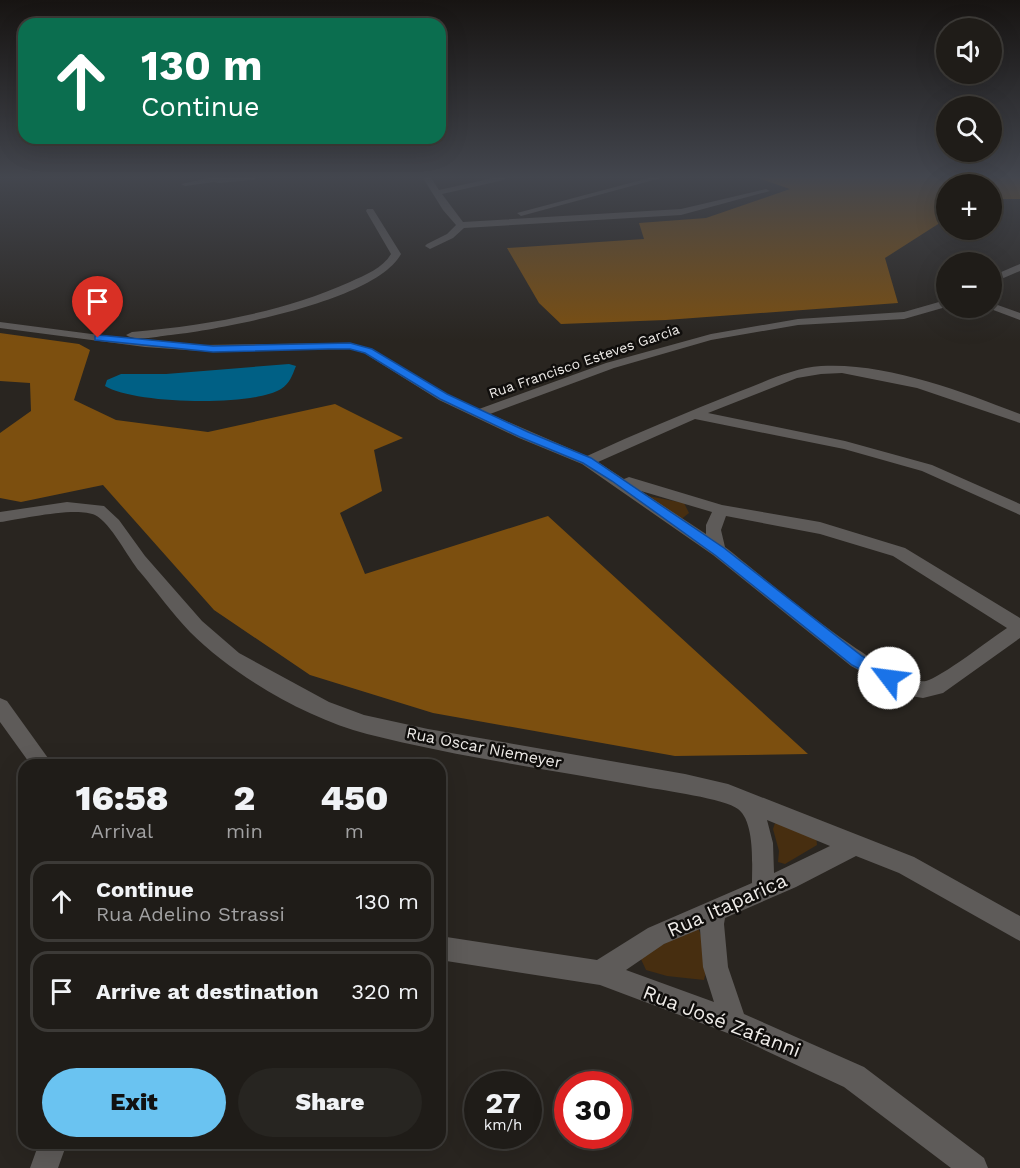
<!DOCTYPE html>
<meta charset="utf-8">
<style>
:root{--surface:#1f1c18;--page:#272521;--text:#f1f3f6;--muted:#a1a1a2;--line:#3c3a37;--accent:#6ac3f1}
body{margin:0;font-family:"Work Sans",sans-serif;background:var(--page);color:var(--text);height:100vh;display:flex;flex-direction:column;font-size:22px;white-space:nowrap}
*{box-sizing:border-box;margin:0}
p{font-size:20px;color:var(--muted)}
.icon{flex:none;width:33px;height:33px;fill:none;stroke:currentColor;stroke-width:2;stroke-linecap:round;stroke-linejoin:round}
.map{position:relative;flex:1;overflow:hidden}
.details{position:absolute;left:18px;top:759px;width:428px;height:390px;display:flex;flex-direction:column;background:var(--surface);border-radius:18px;box-shadow:0 6px 24px #0002,0 0 0 2px var(--line)}
.details>*{flex:none}
.guide{position:absolute;left:18px;top:18px;width:428px;height:126px;border-radius:18px;box-shadow:0 6px 24px #0002,0 0 0 2px var(--line);background:#0b6e4f;color:#fff;overflow:hidden}
.buttons{position:absolute;left:936px;top:18px;display:grid;gap:12px}
.buttons a{display:grid;place-items:center;width:66px;height:66px;border-radius:50%;background:var(--surface);box-shadow:0 6px 24px #0002,0 0 0 2px var(--line);font-size:30px}
.speed{position:absolute;left:464px;top:1071px;display:flex;gap:12px;font-size:30px;font-weight:700;text-align:center}
.speed>*{display:grid;place-content:center;width:78px;height:78px;border-radius:50%;background:var(--surface);box-shadow:0 6px 24px #0002,0 0 0 2px var(--line);line-height:1}
.speed small{font-size:15px;font-weight:400}
.speed .limit{border:9px solid #d22;background:#fff;color:#111}
.pin{position:absolute;display:grid;place-items:center;width:51px;height:51px;color:#fff;margin:-62px -26px;border-radius:50% 50% 50% 0;rotate:-45deg;box-shadow:0 0 6px #0007}
.pin .icon{rotate:45deg}
.me{position:absolute;width:66px;margin:-33px;rotate:300deg;stroke-linejoin:round;filter:drop-shadow(0 0 4px #0008)}
.turn{display:flex;align-items:center;gap:21px;height:126px;padding:0 24px;font-size:27px}
.turn .icon{width:78px;height:78px;stroke-width:2.5}
.turn b{display:block;font-size:42px;line-height:51px}
.eta{display:flex;justify-content:space-evenly;align-items:center;height:102px;text-align:center}
.eta b{font-size:36px;font-weight:800;line-height:42px}
.action{display:flex;gap:12px;margin-top:auto;padding:12px 24px}
.action a{flex:1;height:69px;border-radius:36px;background:var(--accent);color:#111;font-size:24px;font-weight:800;line-height:69px;text-align:center}
.action a+a{background:var(--page);color:var(--text)}
ul{padding:0;list-style:none}
li{display:flex;align-items:center;gap:18px;height:81px;margin:0 12px 9px;padding:0 12px;border:3px solid var(--line);border-radius:18px}
li div{flex:1}
li b{display:block;font-size:22px}
li em{font-style:normal}
.map>svg:first-child{display:block}
.green{fill:#472e10}
.forest{fill:#7c4f0f}
.water{fill:#006085}
.lines{fill:none;stroke-linecap:round;stroke-linejoin:round}
.minor{fill:#5e5b59;fill-rule:evenodd}
.route{fill:#1a73e8;stroke:#114b97;stroke-width:1.5}
.labels{text-anchor:middle;stroke-width:5;stroke-linejoin:round;paint-order:stroke}
.far-street-label{font-size:14px;fill:#eeebe8;stroke:#100e0c}
.street-label{font-size:16px;fill:#eeebe8;stroke:#100e0c}
.near-street-label{font-size:20px;fill:#eeebe8;stroke:#100e0c}
</style>
<div class="map">
<svg width="1020" height="1168" viewBox="0 0 1020 1168">
<rect width="100%" height="100%" fill="#292520"/>
<path class="green" d="M643,495L684,503L689,513L679,521Z
M775,823L816,836L817,845L785,864L778,862L779,851L773,829Z
M697,926C705,942 709,962 704,980L667,976L646,970L640,957Z"/>
<path class="forest" d="M758,178H1020V199H992V184H946V219L885,258L898,303L666,320L561,324L539,303L507,248L644,239L639,223L706,218L790,189Z
M0,333L79,344L90,350L74,400L116,420L208,432L335,404L403,438L374,450L382,491L340,513L365,574L548,516L808,754L675,756L433,713L310,675L214,610L103,485L21,502L0,498V433L31,411L30,383L0,381Z"/>
<path class="water" d="M289,364L296,366C292,376 290,383 281,389C252,407 134,404 105,386L107,380L121,374H166Z"/>
<g class="lines">
<path class="minor" d="M209,178H257L253,180L219,183L214,182L185,186L181,184Z
M423,178H431L439,190L493,178H505L504,180L442,194L463,222L681,209L766,189L770,191L681,215L464,228L453,238L430,249L425,246L427,244L447,234L456,225L443,210Z
M649,178H661L521,216L517,213Z
M367,209H373L401,254C376,301 222,329 171,335C159,336 135,342 126,335L132,332C208,325 280,313 350,282C365,275 383,268 391,254L366,211Z
M1020,264V271L992,283V276Z
M946,300V307L904,319L798,325L711,340L614,368L490,414L587,456C637,433 687,412 738,392C765,382 792,368 821,366C885,362 961,391 1020,414V423L917,388L842,373L821,374L797,378L708,413L845,441L932,465L1020,504V515L922,471L844,449L695,419L598,462L624,479L629,477L722,505L820,522L905,548L1020,618V638L943,693L923,698L904,695L851,666L713,555L582,464L519,438L439,400L364,353L350,349L201,351L145,347L0,328V322L145,341L201,345L350,343L372,349L447,394L479,409L606,363L711,334L798,319L904,312ZM641,491L712,512L706,525V534ZM726,516L820,534L893,556L1007,628C992,638 940,678 926,681C891,687 759,573 725,547L721,530Z
M992,303L1020,313V320L988,308H992Z
M67,502L104,506L119,520L145,556L202,621L239,653L329,702L364,715L428,729L685,774L728,784L914,857L1020,916V941L899,873L856,856L796,887L725,918L724,924L728,967L744,1014L864,1067L984,1158L988,1168H951L844,1087L730,1034L600,985L440,960V936L597,960L648,928L752,883C752,864 755,822 738,809C726,799 662,790 645,787C552,770 458,757 367,734C306,718 234,676 190,632C172,613 157,592 140,572C128,558 111,523 95,515C77,506 21,519 0,522V512ZM767,820L830,846L774,873L773,843ZM700,929L703,967L714,1002L626,970L664,944Z
M0,698L7,701L53,765H31L0,722Z
M39,1143H67L58,1168H30Z"/>
</g>
<linearGradient id="sky" x2="0" y2="1"><stop stop-color="#171412"/><stop offset="0.52" stop-color="#43464e"/><stop offset="1" stop-color="#43464e" stop-opacity="0"/></linearGradient>
<rect width="1020" height="341" fill="url(#sky)"/>
<path class="route" d="M98,335L213,346L350,343L372,349L447,394L528,432L591,458L724,548L862,656L894,674L896,678L894,683L889,685L852,665L715,555L612,481L583,463L520,437L440,399L365,353L350,349H328L213,352L95,340V336Z"/>
<g class="labels">
<g class="far-street-label">
<text transform="translate(584 361) rotate(-19)" y="5">Rua Francisco Esteves Garcia</text>
</g>
<g class="street-label">
<text transform="translate(484 747) rotate(11)" y="6">Rua Oscar Niemeyer</text>
</g>
<g class="near-street-label">
<text transform="translate(727 905) rotate(-24)" y="7">Rua Itaparica</text>
<text transform="translate(722 1021) rotate(21)" y="7">Rua José Zafanni</text>
</g>
</g>
</svg>
<div class="buttons">
<a><svg class="icon" aria-label="sound" viewBox="0 0 24 24"><path d="M4 9h4l5-4v14l-5-4H4zM17 9q2 3 0 6"/></svg></a>
<a><svg class="icon" aria-label="search" viewBox="0 0 24 24"><circle cx="10" cy="10" r="6"/><path d="M15 15l6 6"/></svg></a>
<a>+</a>
<a>−</a>
</div>
<div class="speed"><div>27<small>km/h</small></div><div class="limit">30</div></div>
<div class="pin" style="left:98px;top:338px;background:#d93025"><svg class="icon" aria-label="arrive" viewBox="0 0 24 24"><path d="M6 21V4h12l-3 4 3 4H6"/></svg></div>
<svg class="me" style="left:889px;top:678px" viewBox="-20 -20 40 40"><circle r="19" fill="#fff"/><path d="M0-13L10 11 0 6-10 11z" fill="#1a73e8"/></svg>
<div class="guide">
<div class="turn"><svg class="icon" aria-label="ahead" viewBox="0 0 24 24"><path d="M12 20V5M6 11l6-6 6 6"/></svg><div><b>130 m</b>Continue</div></div>
</div>
<section class="details">
<div class="eta">
<div><b>16:58</b><p>Arrival</p></div>
<div><b>2</b><p>min</p></div>
<div><b>450</b><p>m</p></div>
</div>
<ul>
<li><svg class="icon" aria-label="ahead" viewBox="0 0 24 24"><path d="M12 20V5M6 11l6-6 6 6"/></svg><div><b>Continue</b><p>Rua Adelino Strassi</p></div><em>130 m</em></li>
<li><svg class="icon" aria-label="arrive" viewBox="0 0 24 24"><path d="M6 21V4h12l-3 4 3 4H6"/></svg><div><b>Arrive at destination</b></div><em>320 m</em></li>
</ul>
<div class="action"><a>Exit</a><a>Share</a></div>
</section>
</div>
